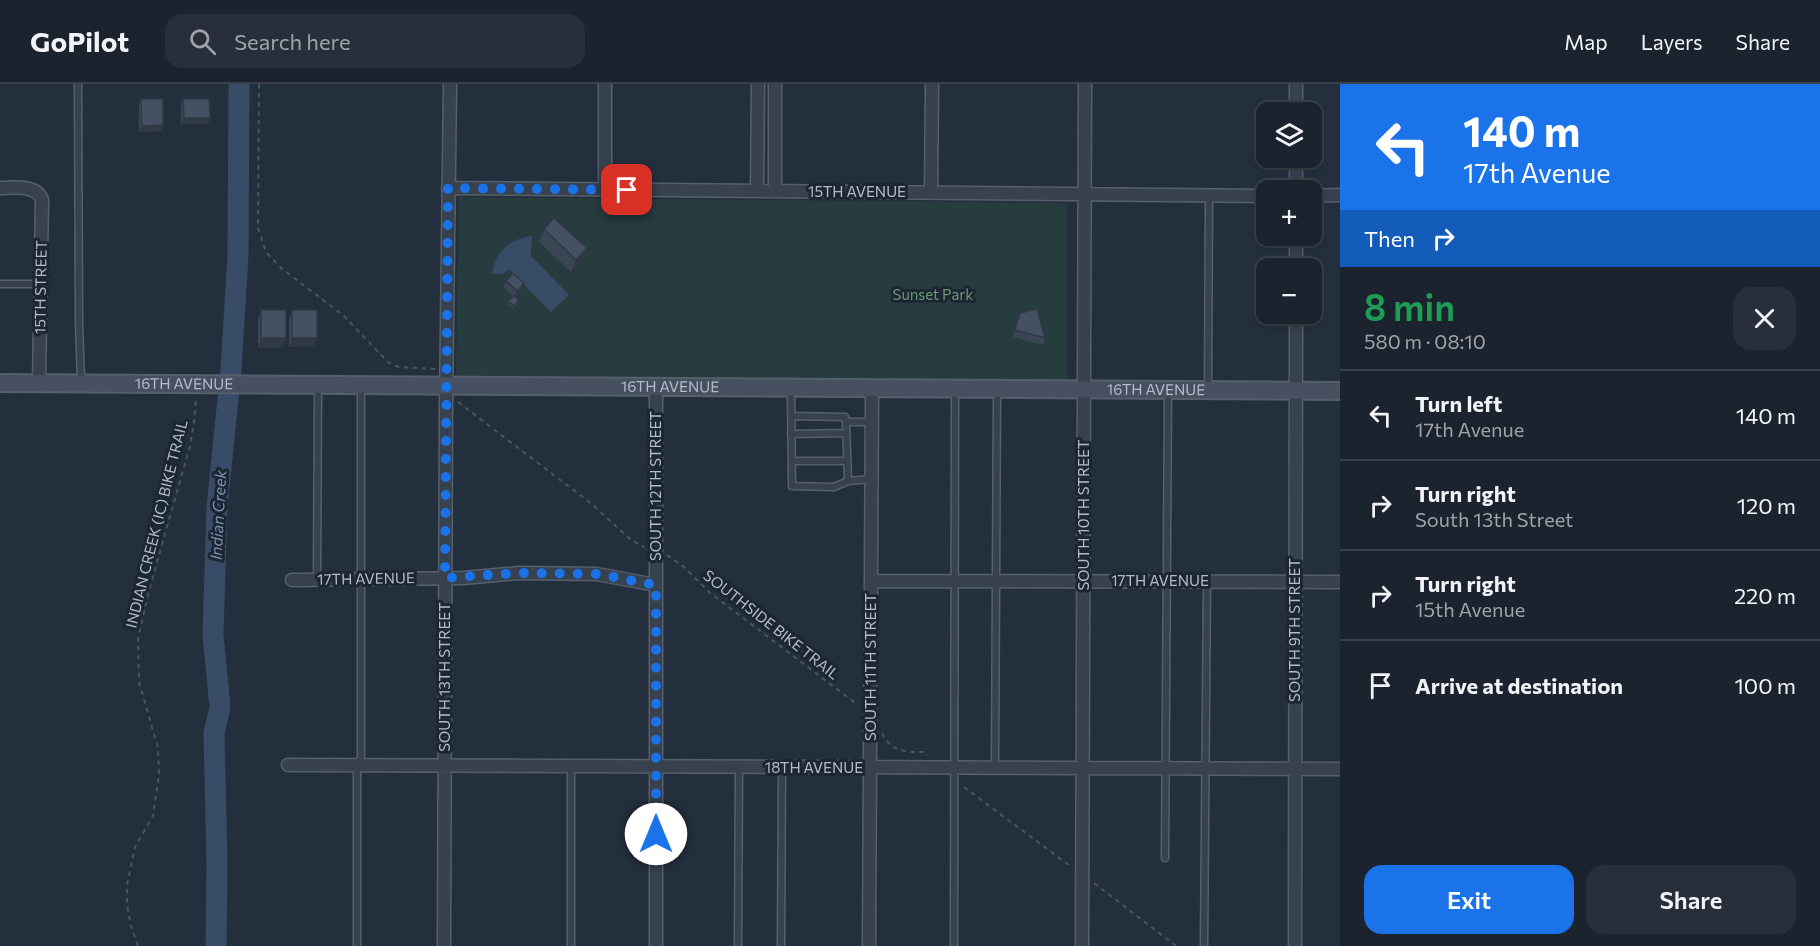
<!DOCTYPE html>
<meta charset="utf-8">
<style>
:root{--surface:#1b232e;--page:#282f3a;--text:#f1f3f6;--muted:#a0a4aa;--line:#39404a;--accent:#1a73e8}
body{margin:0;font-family:Commissioner,sans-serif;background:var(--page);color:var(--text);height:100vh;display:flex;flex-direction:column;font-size:22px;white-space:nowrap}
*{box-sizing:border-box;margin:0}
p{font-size:20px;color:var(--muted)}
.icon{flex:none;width:33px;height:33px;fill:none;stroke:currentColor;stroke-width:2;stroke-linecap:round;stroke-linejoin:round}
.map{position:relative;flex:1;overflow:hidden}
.side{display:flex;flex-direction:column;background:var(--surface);width:480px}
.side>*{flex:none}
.banner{background:#1a73e8;color:#fff;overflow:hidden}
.buttons{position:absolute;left:1256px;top:18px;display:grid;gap:12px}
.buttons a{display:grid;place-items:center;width:66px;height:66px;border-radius:12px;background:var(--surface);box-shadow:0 3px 9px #0003,0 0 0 2px var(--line);font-size:30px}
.pin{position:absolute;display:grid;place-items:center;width:51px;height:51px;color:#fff;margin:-26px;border-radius:12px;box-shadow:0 3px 9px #0006}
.me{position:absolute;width:66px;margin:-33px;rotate:0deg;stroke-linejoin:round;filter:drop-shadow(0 0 4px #0008)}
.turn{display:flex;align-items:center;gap:21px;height:126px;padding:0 24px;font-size:27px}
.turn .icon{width:78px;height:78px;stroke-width:2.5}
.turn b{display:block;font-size:42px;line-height:51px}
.then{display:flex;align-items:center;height:57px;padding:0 24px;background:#0003;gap:12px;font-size:22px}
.round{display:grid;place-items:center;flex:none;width:63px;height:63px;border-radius:18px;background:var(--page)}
.overview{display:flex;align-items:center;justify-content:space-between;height:102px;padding:0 24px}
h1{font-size:36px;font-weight:600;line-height:45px;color:#1e9e55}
.button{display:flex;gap:12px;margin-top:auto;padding:12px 24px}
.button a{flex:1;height:69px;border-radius:18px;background:var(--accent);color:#fff;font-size:24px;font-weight:600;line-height:69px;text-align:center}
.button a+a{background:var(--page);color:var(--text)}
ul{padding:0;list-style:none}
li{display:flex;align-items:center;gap:18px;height:90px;padding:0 24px;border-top:2px solid var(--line)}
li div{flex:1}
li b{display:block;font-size:22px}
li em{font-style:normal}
header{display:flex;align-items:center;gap:36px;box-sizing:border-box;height:84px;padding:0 30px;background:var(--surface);border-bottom:2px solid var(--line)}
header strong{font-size:28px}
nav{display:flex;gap:33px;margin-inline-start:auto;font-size:21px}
.search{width:420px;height:54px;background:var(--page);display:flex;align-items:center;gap:15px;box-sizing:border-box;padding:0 21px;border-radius:18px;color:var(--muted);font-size:22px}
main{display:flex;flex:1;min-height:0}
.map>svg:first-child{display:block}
.green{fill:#263c3f}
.water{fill:#394c67}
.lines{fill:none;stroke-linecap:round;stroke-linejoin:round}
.river{stroke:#394c67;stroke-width:21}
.lane-casing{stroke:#565f6c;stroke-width:9}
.street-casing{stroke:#565f6c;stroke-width:15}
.secondary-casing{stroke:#565f6c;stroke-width:20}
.path{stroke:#44595c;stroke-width:2;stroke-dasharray:4.5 4.5;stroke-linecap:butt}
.lane{stroke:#38414e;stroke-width:6}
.street{stroke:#38414e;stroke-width:12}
.secondary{stroke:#465061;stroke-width:16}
.wall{fill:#3b4654}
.shaded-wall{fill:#303945}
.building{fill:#455162;stroke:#303945;stroke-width:1.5}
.route{stroke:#1a73e8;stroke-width:10;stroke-dasharray:0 18}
.labels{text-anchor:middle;stroke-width:6;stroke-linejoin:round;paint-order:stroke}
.street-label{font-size:15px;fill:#b4bcc9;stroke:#1d2633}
.park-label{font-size:15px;fill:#6b9a76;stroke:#1d2633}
.water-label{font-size:16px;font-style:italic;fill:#7c92b1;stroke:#1d2633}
</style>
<header>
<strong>GoPilot</strong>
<div class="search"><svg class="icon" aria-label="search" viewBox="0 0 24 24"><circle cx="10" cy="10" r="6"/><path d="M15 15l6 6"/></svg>Search here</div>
<nav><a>Map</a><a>Layers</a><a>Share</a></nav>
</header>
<main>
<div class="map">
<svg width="1340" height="862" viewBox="0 0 1340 862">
<rect width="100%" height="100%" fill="#242f3e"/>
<path class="green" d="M459,113L1067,119V305L885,304L872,295L456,292Z"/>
<path class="water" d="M532,152L531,172L569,211L551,228L509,185L503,190H492C496,167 509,155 532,152Z"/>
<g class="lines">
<path class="river" d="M216,862L217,780L214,649L220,624L213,550L217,423L231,285L238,171L239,0"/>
<g class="lane-casing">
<path id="lane" d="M78,0L79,238L81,299
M0,200H40
M791,304L792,402L834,403L848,397L872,395
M1208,306L1209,111
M791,332L845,333L846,338
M791,350L846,349
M792,377H847
M848,397L846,338H872
M317,495L318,302
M571,683V862
M995,684L997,307
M1165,774L1168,307
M357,862V682L361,674V302
M738,862L739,684
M781,862L782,684
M954,862L955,305
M1204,862L1207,497"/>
</g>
<g class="street-casing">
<path id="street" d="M605,0V106
M1296,0V28
M1296,74V106
M0,104C13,104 37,100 42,116L39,299
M448,104L1266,112
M757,107L758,0
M775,107V0
M931,108L932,0
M1311,112L1340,111
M1296,184V152
M656,302V862
M292,496L463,494L519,489L597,490L656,501
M871,497L1340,498
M288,681L1340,685
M444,862L446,323L450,0
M869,862L872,304
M1082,862L1085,0
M1295,862L1296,230"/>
</g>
<g class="secondary-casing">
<g id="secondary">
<path id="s1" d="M0,299L1340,307"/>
</g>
</g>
<path class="path" d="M259,0L258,144L266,168L281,184L344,232L389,279L399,283L436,285
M458,318L593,421L631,456L644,463
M667,471L683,482L710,509L858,621
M882,649C891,669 907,668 926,668L927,671
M964,703L1070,782
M1094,799L1176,862
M138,862L131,842L127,821V801L135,763L153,732L159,691L158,664L139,598L138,555L148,510L190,362L194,339L196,313"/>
<use href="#lane" class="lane"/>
<use href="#street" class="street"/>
<use href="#secondary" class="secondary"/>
</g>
<path class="wall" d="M141,15L163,41L161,47L139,48V21Z
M183,15L210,34L208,40H181V21Z
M544,145L587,164L582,177L571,188L539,158Z
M506,197L524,199L522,205L515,213L519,216L518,220L513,225L507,220L508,217L513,212L503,203Z
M261,226L283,263L258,264V236Z
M292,226L314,263H289V236Z
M1020,229L1045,254L1043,261L1013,253Z"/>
<path class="shaded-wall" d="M184,34H210L208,40H181Z
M163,41L161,47L139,48L142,42Z
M587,164L582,177L571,188L576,176Z
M524,199L522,205L514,213L517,207Z
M261,254H286L283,263L258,264Z
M292,254H317L314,263H289Z"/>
<path class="building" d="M141,15H163V41L142,42Z
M183,15H209L210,34H184Z
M554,134L587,164L576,176L544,145Z
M513,189L524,199L517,207L506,197Z
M514,212L519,216L514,222L508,217Z
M1037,225L1045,254L1015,246L1020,229Z
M261,226H286V254H261Z
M292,226H317V254H292Z"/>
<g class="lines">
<path class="route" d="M627,106L448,104L445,494L519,489L597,490L656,501V750"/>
</g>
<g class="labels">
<g class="street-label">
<text x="857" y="113">15TH AVENUE</text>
<text transform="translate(41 203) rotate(-89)" y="5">15TH STREET</text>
<text dy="5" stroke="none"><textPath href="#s1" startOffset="184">16TH AVENUE</textPath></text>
<text dy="5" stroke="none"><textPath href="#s1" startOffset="670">16TH AVENUE</textPath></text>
<text dy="5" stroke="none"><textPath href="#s1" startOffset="1156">16TH AVENUE</textPath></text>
<text transform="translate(656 402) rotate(-90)" y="5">SOUTH 12TH STREET</text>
<text transform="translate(1084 431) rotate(-90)" y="5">SOUTH 10TH STREET</text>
<text transform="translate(157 440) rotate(-76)" y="5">INDIAN CREEK (IC) BIKE TRAIL</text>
<text transform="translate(366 495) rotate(-1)" y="5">17TH AVENUE</text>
<text x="1160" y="502">17TH AVENUE</text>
<text transform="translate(771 541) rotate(38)" y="5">SOUTHSIDE BIKE TRAIL</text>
<text transform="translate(1295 546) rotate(-90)" y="5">SOUTH 9TH STREET</text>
<text transform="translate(871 583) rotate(-90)" y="5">SOUTH 11TH STREET</text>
<text transform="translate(445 593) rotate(-90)" y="5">SOUTH 13TH STREET</text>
<text x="814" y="689">18TH AVENUE</text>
</g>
<g class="park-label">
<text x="933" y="216">Sunset Park</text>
</g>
<g class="water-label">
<text transform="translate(218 431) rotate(-87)" y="6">Indian Creek</text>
</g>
</g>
</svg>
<div class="buttons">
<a><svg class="icon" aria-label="layers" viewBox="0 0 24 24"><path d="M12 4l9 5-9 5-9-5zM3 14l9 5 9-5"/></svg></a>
<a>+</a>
<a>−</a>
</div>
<div class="pin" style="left:627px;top:106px;background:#d93025"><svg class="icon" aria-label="arrive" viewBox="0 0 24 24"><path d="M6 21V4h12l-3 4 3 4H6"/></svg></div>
<svg class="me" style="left:656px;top:750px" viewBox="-20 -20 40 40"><circle r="19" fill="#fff"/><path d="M0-13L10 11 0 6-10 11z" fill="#1a73e8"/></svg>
</div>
<section class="side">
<div class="banner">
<div class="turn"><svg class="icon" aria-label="left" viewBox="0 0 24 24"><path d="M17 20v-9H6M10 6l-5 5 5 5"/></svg><div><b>140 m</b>17th Avenue</div></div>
<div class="then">Then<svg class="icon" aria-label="right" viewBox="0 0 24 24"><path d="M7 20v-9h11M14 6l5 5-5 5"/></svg></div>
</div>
<div class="overview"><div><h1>8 min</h1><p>580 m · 08:10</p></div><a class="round"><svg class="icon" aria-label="close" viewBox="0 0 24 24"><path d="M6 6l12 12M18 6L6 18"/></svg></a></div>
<ul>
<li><svg class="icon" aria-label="left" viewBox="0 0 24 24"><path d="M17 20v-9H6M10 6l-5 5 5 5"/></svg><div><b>Turn left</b><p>17th Avenue</p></div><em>140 m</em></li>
<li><svg class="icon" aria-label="right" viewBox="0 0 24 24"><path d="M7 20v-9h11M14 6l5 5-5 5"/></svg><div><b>Turn right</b><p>South 13th Street</p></div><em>120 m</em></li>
<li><svg class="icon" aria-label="right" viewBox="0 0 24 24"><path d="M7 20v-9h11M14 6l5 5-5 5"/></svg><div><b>Turn right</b><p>15th Avenue</p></div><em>220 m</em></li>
<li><svg class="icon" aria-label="arrive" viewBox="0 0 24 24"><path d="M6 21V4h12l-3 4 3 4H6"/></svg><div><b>Arrive at destination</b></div><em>100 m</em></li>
</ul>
<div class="button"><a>Exit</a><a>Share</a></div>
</section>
</main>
